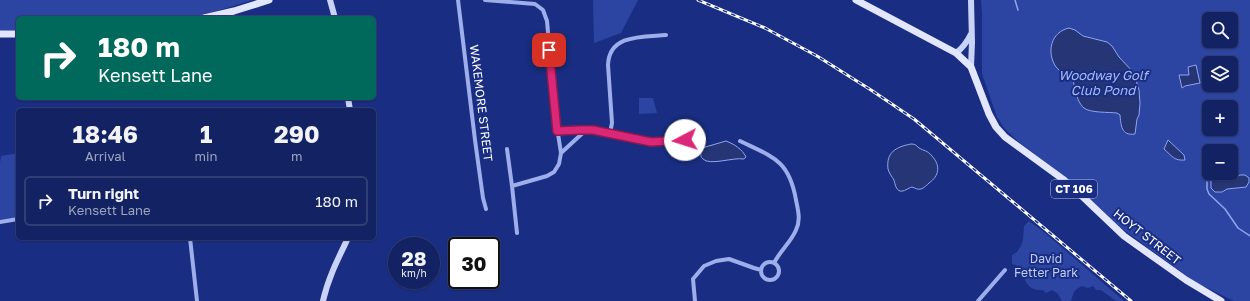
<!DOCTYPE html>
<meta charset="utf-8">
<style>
:root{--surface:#132262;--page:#1c2a68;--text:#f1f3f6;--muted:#9da4be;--line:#323f77}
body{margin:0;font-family:"Golos Text",sans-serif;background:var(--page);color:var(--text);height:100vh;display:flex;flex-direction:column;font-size:15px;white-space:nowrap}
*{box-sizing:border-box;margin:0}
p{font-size:13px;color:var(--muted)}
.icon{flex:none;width:22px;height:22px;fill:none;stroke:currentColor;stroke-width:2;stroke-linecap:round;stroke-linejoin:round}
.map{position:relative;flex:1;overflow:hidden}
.panel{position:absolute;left:16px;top:108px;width:360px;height:132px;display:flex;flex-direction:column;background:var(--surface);border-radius:6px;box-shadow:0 1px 3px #0004,0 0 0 1px var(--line)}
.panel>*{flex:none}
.guide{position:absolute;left:16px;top:16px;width:360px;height:84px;border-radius:6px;box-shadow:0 1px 3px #0004,0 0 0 1px var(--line);background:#00695c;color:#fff;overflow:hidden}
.controls{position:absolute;left:1202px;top:12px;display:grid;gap:8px}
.controls a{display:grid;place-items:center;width:36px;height:36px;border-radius:6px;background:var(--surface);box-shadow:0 1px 3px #0004,0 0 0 1px var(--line);font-size:20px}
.speed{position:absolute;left:388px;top:237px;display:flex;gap:8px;font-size:20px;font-weight:700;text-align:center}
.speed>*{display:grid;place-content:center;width:52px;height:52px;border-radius:50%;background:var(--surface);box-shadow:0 1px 3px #0004,0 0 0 1px var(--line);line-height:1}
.speed small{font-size:10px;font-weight:400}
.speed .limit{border:2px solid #111;border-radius:6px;background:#fff;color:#111}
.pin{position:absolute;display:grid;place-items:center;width:34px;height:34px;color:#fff;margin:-17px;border-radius:8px;box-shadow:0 2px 6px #0006}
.me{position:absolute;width:44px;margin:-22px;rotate:265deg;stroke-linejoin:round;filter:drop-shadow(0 0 3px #0008)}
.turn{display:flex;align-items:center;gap:14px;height:84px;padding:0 16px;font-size:18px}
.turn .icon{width:52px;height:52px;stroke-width:2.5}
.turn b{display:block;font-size:28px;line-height:34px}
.eta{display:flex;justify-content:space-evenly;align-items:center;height:68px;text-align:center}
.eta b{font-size:24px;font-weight:700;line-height:28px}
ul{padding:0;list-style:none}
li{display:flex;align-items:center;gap:12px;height:50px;margin:0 8px 6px;padding:0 8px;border:2px solid var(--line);border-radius:6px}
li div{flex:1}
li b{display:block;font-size:15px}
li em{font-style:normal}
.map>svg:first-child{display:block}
.green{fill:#2c45a2;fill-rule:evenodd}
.water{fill:#253575;stroke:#90a5ee}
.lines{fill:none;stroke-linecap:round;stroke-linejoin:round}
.stream{stroke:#90a5ee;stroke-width:1.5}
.street{stroke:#9daeeb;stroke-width:4}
.secondary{stroke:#c9d3f8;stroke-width:6}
.primary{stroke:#e2e6ff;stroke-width:7}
.rail-casing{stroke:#fff;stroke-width:3}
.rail{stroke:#192e83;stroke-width:1.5;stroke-dasharray:4.5;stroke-linecap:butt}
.route-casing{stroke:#8e194d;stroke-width:10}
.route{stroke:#db2777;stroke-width:7}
.labels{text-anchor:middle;stroke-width:4;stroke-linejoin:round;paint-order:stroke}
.shield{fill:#192e83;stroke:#bac0da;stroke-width:1}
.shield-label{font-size:11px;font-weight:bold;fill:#fff}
.street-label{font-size:12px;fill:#fff;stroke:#192e83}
.park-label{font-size:12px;fill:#c2cef9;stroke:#192e83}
.water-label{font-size:13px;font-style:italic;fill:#a8b9f3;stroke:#192e83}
</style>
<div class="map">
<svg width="1250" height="301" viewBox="0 0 1250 301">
<rect width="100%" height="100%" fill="#192e83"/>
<path class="green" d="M0,0H253L197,17L182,18H18V30L0,31Z
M593,0H638L621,33L594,43Z
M981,0H1250V301H1234L1195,282L1120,227L1073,183L1020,143L1005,129L997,117L982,74V14ZM1209,19H1231V41H1209ZM1209,63H1231V85H1209ZM1209,107H1231V129H1209ZM1209,151H1231V173H1209Z
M639,98H653L657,113L639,114Z
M18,153V217L0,220V163L1,156Z
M1029,221L1045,233L1124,301H1116L1101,290H1096L1093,286L1088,288L1082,286C1073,290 1074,292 1071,301H1062L1058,294L1052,290L1046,293L1043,290C1025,291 1025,278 1019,266L1012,264V255L1017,252L1021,246L1023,240L1024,226Z"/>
<path class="water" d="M1069,28L1075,30L1083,36L1107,42L1112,46L1119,57L1133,72L1135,77L1139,90L1140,103L1139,115L1137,119L1135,134C1121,136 1121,125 1120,115L1117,113C1109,112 1090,113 1084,108C1079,104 1076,95 1075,89C1074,87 1074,83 1073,80C1069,74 1060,73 1056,67C1046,52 1051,32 1069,28Z
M1196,65L1200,83L1185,86L1182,88L1179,75H1189L1188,67Z
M1168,140L1184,155L1185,160C1174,161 1172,156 1164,149Z
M726,141C734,144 742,149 746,157L744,159C734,157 709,166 703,159C700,157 701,153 701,150L702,148Z
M911,144C915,144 916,145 919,148C924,151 927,150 932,156C941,166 939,176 929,183C927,185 924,188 921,189C918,190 915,188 912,187C908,188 904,192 900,191C896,190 895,184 894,180C892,177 889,173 888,169C886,152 896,147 911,144Z
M1240,175H1245L1249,178V182L1246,187L1227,189L1222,192H1215L1211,188V178L1217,176L1234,178Z"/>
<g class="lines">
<path class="stream" d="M1015,0L1018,10
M1207,182V189L1209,194L1225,209L1238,228L1250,236"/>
<path class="street" d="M458,0L475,140L483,198L486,209
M485,0L535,4L543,10L547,21L556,121L561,153L559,164L554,172L547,176L512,186L507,149
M557,131L580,130H593L651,142L685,140
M610,133L612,123L608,65C609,34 643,37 666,35
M740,141C773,157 789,160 796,200C798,210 801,220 796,230C791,242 780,251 774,263
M561,153L586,130
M512,186L517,233
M0,222L18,219
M190,238L197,301
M761 271a9 9 0 1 1 18 0a9 9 0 1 1-18 0Z
M695,301L693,279L704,266L716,261L729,259L754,268L761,270
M978,301L1005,270"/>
<path class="secondary" d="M330,0L335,18
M956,53C963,48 967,42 971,34
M971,67L972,42L971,0
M348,98L350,110
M323,301C328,278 338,259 348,238"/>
<path class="primary" d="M856,0L956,53L971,67L989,114L996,127L1005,137L1064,180L1084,198L1124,236L1186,280L1221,301
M204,18L234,11L269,0
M0,34H18"/>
<g class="rail-casing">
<path id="rail" d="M698,0L765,28L817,56L871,90L914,119L1131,301"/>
</g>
<use href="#rail" class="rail"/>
</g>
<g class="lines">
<g class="route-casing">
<path id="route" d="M549,50L557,131L580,130H593L651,142L685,140"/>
</g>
<use href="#route" class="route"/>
</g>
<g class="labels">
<rect class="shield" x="1051" y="180" width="46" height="18" rx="3"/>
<g class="shield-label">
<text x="1074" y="193">CT 106</text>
</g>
<g class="street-label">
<text transform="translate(481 103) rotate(83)" y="4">WAKEMORE STREET</text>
<text transform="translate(1147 237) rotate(38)" y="4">HOYT STREET</text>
</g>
<g class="park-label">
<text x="1046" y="263">David<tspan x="1046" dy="14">Fetter Park</tspan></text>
</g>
<g class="water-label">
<text x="1103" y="80">Woodway Golf<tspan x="1103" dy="15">Club Pond</tspan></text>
</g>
</g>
</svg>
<div class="controls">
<a><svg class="icon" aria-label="search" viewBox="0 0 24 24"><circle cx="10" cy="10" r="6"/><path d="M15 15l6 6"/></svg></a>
<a><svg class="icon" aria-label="layers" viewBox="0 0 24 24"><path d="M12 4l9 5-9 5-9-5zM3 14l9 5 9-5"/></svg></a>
<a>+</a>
<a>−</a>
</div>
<div class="speed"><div>28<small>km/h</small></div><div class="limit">30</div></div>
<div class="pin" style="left:549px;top:50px;background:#d93025"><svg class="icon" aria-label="arrive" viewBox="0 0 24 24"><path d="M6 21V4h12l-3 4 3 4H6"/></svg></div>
<svg class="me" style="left:685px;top:140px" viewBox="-20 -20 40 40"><circle r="19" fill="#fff"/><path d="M0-13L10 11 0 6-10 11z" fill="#db2777"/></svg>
<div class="guide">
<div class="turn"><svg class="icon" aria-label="right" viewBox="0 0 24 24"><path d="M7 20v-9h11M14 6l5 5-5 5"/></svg><div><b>180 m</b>Kensett Lane</div></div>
</div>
<section class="panel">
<div class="eta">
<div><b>18:46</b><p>Arrival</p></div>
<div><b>1</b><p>min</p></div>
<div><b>290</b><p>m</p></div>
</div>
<ul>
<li><svg class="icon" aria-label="right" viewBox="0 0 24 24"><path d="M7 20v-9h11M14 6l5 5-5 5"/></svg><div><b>Turn right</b><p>Kensett Lane</p></div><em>180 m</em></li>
</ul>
</section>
</div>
